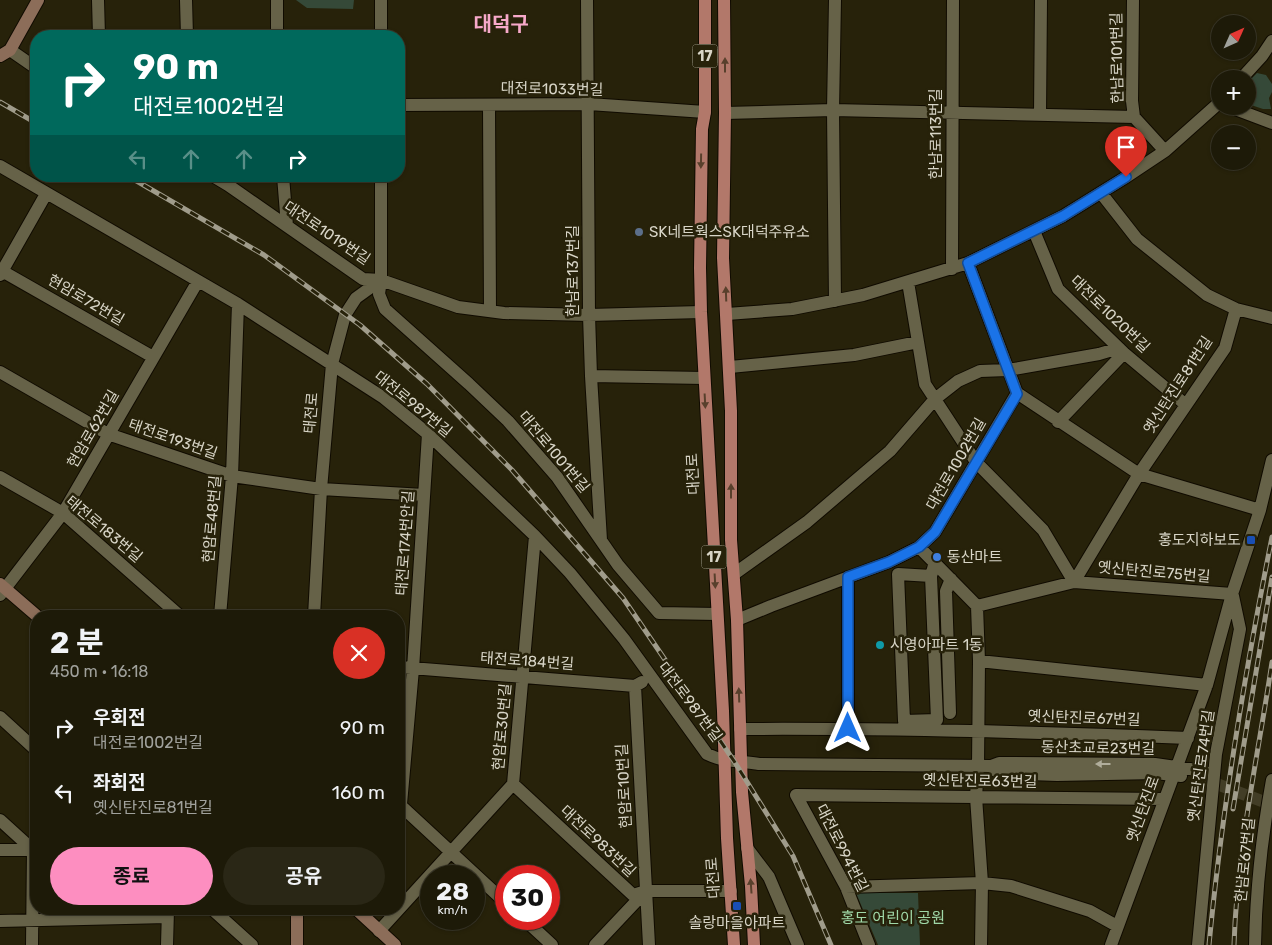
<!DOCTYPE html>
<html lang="ko">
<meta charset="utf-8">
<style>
:root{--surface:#1d1a08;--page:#2a2716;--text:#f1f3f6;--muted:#a0a19c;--line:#3b3829;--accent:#fd8ec0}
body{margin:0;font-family:Rubik,"Noto Sans KR",sans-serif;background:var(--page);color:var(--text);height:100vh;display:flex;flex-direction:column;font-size:19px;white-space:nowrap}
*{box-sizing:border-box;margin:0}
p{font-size:16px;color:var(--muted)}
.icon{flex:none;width:28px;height:28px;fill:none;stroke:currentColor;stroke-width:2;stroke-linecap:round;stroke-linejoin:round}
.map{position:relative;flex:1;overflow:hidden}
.side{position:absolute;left:30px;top:610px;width:375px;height:305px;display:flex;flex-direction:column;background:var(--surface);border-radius:20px;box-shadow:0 1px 4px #0004,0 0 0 1px var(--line)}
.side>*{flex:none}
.banner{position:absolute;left:30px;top:30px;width:375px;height:152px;border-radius:20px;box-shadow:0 1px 4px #0004,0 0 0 1px var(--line);background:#00695c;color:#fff;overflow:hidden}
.needle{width:32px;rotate:45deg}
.fabs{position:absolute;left:1211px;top:15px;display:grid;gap:10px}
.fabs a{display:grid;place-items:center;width:45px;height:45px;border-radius:50%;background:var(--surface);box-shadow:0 1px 4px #0004,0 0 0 1px var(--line);font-size:25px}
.speed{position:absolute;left:420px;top:865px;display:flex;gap:10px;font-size:25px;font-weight:700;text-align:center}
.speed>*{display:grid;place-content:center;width:65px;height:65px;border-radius:50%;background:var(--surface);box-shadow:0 1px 4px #0004,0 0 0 1px var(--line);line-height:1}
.speed small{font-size:12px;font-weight:400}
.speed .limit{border:8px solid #d22;background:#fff;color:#111}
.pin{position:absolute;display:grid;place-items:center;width:42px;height:42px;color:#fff;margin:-51px -21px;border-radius:50% 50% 50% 0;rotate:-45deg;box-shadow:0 0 5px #0007}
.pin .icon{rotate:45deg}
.me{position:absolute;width:55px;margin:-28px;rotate:0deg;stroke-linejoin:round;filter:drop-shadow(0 0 4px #0008)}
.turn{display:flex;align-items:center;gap:18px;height:105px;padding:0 20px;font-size:22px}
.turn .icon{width:65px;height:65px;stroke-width:2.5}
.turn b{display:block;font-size:35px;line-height:42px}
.lanes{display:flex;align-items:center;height:48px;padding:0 20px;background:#0003;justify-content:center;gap:25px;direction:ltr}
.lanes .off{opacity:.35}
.round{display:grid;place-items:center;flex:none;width:52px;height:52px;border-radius:26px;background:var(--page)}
.overview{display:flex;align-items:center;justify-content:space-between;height:85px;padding:0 20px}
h1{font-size:30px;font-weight:700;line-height:38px}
.cta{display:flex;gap:10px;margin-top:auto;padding:10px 20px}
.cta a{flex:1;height:58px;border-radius:30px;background:var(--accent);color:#111;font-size:20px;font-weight:700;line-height:58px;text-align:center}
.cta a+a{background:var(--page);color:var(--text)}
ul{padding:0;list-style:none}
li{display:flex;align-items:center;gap:15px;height:65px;padding:0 20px}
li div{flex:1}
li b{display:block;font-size:19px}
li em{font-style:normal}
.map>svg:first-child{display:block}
.green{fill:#354938}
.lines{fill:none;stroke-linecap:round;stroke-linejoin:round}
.street-tunnel{stroke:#423d26;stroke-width:12;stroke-dasharray:12 6;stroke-linecap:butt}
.street-casing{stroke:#100b00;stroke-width:14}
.secondary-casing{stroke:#100b00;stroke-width:14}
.primary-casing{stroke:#100b00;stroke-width:14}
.street{stroke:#666248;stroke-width:12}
.secondary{stroke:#8c6d59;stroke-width:12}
.primary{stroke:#b2786a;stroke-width:12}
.rail-casing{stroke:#a09c8b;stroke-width:5}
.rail{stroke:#27220a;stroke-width:3;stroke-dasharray:9;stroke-linecap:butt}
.oneway{fill:#58402c}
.oneway2{fill:#b0ad9b}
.route-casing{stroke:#114b97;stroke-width:12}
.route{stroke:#1a73e8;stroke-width:9}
.service-dot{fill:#5c6f8a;stroke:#27220a;stroke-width:2}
.transit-dot{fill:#1a4fb4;stroke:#27220a;stroke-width:2}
.shop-dot{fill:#3f7fe0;stroke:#27220a;stroke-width:2}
.culture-dot{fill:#0f9aa8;stroke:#27220a;stroke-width:2}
.labels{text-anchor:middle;stroke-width:5;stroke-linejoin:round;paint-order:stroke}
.shield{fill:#27220a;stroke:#a39f8e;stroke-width:1}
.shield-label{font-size:14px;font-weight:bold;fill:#d8d5c7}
.street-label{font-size:15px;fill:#d8d5c7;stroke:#27220a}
.poi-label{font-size:15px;fill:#d8d5c7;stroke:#27220a;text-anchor:start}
.park-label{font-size:15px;fill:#a0d8a8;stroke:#27220a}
.district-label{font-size:20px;font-weight:bold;fill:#f7a9ca;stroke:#27220a}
</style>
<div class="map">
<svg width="1272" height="945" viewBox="0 0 1272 945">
<rect width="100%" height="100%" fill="#27220a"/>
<path class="green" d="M296,0H354L353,9L307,8Z
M1257,73L1266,75L1272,84V92L1269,98L1271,109H1263L1248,104V82Z
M856,893H918L920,945H878Z"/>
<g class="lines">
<path class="street-tunnel" d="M1201,778L1272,805"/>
<g class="street-casing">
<path id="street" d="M98,0L99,36
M186,0L187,36
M381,0V36
M587,0L589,315L591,376L601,540
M1133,0L1132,101L1134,117
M277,36V0
M10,50L36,68
M1241,79L1262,56L1272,41
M399,105L589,104L705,112
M489,105L490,311
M1227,106L1272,123
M725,113L833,110L1134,117L1165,151
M1040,114L1041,0
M0,166L238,304L384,398L428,434L535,536L570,573L624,639L707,754C723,762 741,761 759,764L991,766L999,763L1155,764L1204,771
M213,176L228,185L363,279L381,280L458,307L504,313L589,315L701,312
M283,176L287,226
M381,176V280L379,294L385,309L469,384L508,421L557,477L618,565L659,613L717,614
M1101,193L1137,239L1207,295L1236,309L1272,318
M1034,231L1058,289L1124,353L1186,405
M968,263L1017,393L1139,474L1260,510
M952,269L953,0
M2,271L153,357
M0,275L46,194
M908,282L925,384L976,462L1043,530L1074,582
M835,301L833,110L835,0
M727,314L792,309L863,295L968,263L1063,216L1126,177L1165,151L1220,102
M730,367L854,355L918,342
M0,372L108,434L232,476L321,489L424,495
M591,376L704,378
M1058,422L1124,353
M0,477L63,513L180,616
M919,547L977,606
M734,574L807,522L890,451L935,399L958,381L980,371L1008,370L1099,354L1119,348
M931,576L898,574L904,721L937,720L931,576L935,562
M848,577V728
M1074,582L1139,474L1225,348L1236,309
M0,595L63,513L198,281
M977,606L979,661L978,766L976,797L982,883L981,945
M977,606L1074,582L1232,594
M220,616L232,476L238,304
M314,616L321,489L332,364L345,315L356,298L381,280
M737,620L771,606L889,562L919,547L935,532L1017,393
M979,661L1207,685
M399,667L635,686L642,682
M635,686L649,945
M950,713L946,591L951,579
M0,717L36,750
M740,729C890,728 1038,732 1188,738
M991,766L998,773L1057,775L1156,773L1181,776
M513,784L633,895L646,891H731
M399,804L506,903
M401,804L413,669L428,434
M0,820L33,850
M747,848L769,877L798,945
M0,850H33
M846,887L982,883L1011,886L1090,911L1117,926
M212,909L252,945
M524,919L552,945
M0,921L167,917
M379,931L513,784L535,536
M32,945L33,850L36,847
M167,945L168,910
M595,945L645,892
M869,945L846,887L796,795L1164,799
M1111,945L1207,685L1232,594L1260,510L1272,460
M1198,945L1216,754L1240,629L1233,596
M1255,945C1256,889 1262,835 1272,780"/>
</g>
<g class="secondary-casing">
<path id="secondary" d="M0,56L10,50L38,0
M0,584L37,616
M297,909V945
M356,909L395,945"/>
</g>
<g class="primary-casing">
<path id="primary" d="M705,0V112L702,129L700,268L701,312L723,711L727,838L734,945
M724,0L725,113L723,258L731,411V540L737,620L742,792L751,886L754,945"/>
</g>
<use href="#street" class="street"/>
<use href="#secondary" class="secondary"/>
<use href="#primary" class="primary"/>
<g class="rail-casing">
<path id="rail" d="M0,102L36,123
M128,176L264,255L360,325L427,384L512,470L623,598L734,761L793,856L831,945
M1233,809L1272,577
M1209,945C1222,808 1245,672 1272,537
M1234,945C1237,849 1258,756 1272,662"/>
</g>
<use href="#rail" class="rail"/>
</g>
<defs><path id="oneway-solid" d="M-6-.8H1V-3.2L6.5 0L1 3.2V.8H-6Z" transform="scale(1.25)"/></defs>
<g class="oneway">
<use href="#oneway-solid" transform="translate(725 65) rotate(-90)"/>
<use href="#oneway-solid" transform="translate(701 161) rotate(91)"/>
<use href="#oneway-solid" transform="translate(726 294) rotate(-92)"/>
<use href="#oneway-solid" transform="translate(705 401) rotate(87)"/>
<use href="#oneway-solid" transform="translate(731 491) rotate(-90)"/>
<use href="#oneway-solid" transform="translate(715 581) rotate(87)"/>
<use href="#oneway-solid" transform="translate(739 695) rotate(-92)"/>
<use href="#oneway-solid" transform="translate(751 886) rotate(-94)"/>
</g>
<use class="oneway2" href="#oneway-solid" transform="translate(1103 764) rotate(-180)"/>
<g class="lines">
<g class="route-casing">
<path id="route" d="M848,728V577L889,562L919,547L935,532L1017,394L968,263L1063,216L1126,177"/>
</g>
<use href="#route" class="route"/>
</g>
<circle class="service-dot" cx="639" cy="232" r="5"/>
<g class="transit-dot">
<rect x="1246" y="535" width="10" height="10" rx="2.5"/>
<rect x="732" y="901" width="10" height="10" rx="2.5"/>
</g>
<circle class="shop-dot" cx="937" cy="557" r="5"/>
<circle class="culture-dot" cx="880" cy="645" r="5"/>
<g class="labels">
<g class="shield">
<rect x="692.5" y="44.5" width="25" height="23" rx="4"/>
<rect x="701.5" y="545.5" width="25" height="23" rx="4"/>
</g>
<g class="shield-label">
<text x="705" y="61">17</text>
<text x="714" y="562">17</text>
</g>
<g class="street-label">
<text transform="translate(1117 58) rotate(-91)" y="5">한남로101번길</text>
<text transform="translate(552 89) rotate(1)" y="5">대전로1033번길</text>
<text transform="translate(936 134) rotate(-90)" y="5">한남로113번길</text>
<text transform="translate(327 233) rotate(34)" y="5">대전로1019번길</text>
<text transform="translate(573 271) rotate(-90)" y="5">한남로137번길</text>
<text transform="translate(86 300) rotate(30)" y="5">현암로72번길</text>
<text transform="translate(1110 314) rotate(44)" y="5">대전로1020번길</text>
<text transform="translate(1178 385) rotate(-57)" y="5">옛신탄진로81번길</text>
<text transform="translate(413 404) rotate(39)" y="5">대전로987번길</text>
<text transform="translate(311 413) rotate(-85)" y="5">태전로</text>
<text transform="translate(93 429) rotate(-60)" y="5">현암로62번길</text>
<text transform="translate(173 439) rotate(19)" y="5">태전로193번길</text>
<text transform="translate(554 452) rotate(50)" y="5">대전로1001번길</text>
<text transform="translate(956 464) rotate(-60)" y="5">대전로1002번길</text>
<text transform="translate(693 474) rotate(-93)" y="5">대전로</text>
<text transform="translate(212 519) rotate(-85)" y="5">현암로48번길</text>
<text transform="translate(104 529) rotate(40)" y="5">태전로183번길</text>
<text transform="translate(405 543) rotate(-86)" y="5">태전로174번안길</text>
<text transform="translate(1154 572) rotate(5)" y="5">옛신탄진로75번길</text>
<text transform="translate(527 661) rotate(4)" y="5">태전로184번길</text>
<text transform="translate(690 702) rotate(53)" y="5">대전로987번길</text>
<text transform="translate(1084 718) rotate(2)" y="5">옛신탄진로67번길</text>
<text transform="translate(502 727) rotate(-85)" y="5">현암로30번길</text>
<text transform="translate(1098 748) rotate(1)" y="5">동산초교로23번길</text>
<text transform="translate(1201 766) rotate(-82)" y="5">옛신탄진로74번길</text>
<text transform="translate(980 781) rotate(1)" y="5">옛신탄진로63번길</text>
<text transform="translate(624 786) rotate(-93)" y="5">현암로10번길</text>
<text transform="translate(1143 809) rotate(-70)" y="5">옛신탄진로</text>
<text transform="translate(598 841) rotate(43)" y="5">대전로983번길</text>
<text transform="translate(842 848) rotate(63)" y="5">대전로994번길</text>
<text transform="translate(1245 860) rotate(-84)" y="5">한남로67번길</text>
<text transform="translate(713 878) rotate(-94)" y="5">대전로</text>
</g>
<g class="poi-label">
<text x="649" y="237">SK네트웍스SK대덕주유소</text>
<text x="1241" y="545" text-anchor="end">홍도지하보도</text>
<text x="947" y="562">동산마트</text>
<text x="890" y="650">시영아파트 1동</text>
<text x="737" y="928" text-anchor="middle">솔랑마을아파트</text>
</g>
<g class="park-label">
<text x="893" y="923">홍도 어린이 공원</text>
</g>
<g class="district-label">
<text x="501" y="31">대덕구</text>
</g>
</g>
</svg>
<div class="fabs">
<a><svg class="needle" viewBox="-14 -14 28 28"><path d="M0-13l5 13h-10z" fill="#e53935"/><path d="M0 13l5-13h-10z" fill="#a0a19c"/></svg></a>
<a>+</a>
<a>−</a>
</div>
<div class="speed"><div>28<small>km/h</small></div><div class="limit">30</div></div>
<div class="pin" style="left:1126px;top:177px;background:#d93025"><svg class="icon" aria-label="arrive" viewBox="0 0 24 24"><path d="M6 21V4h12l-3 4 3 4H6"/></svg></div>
<svg class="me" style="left:848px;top:728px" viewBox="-20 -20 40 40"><path d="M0-17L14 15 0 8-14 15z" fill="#1a73e8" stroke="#fff" stroke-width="4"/></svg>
<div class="banner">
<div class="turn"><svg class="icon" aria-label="right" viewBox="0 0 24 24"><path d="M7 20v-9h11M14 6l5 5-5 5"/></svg><div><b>90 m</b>대전로1002번길</div></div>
<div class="lanes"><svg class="icon off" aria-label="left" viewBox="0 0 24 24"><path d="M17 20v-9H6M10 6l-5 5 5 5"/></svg><svg class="icon off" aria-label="ahead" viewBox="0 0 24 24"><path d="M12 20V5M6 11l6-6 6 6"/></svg><svg class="icon off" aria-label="ahead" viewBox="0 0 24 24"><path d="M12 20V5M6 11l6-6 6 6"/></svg><svg class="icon" aria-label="right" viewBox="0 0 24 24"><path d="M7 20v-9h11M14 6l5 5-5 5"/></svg></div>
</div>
<section class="side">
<div class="overview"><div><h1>2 분</h1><p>450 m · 16:18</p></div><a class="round" style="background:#d93025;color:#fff"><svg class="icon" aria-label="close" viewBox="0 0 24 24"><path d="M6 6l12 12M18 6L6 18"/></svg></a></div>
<ul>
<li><svg class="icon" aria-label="right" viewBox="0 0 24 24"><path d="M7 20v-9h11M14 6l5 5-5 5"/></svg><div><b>우회전</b><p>대전로1002번길</p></div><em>90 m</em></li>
<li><svg class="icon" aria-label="left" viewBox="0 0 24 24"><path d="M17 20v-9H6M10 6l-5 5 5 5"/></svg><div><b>좌회전</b><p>옛신탄진로81번길</p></div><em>160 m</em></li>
</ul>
<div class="cta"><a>종료</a><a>공유</a></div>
</section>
</div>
